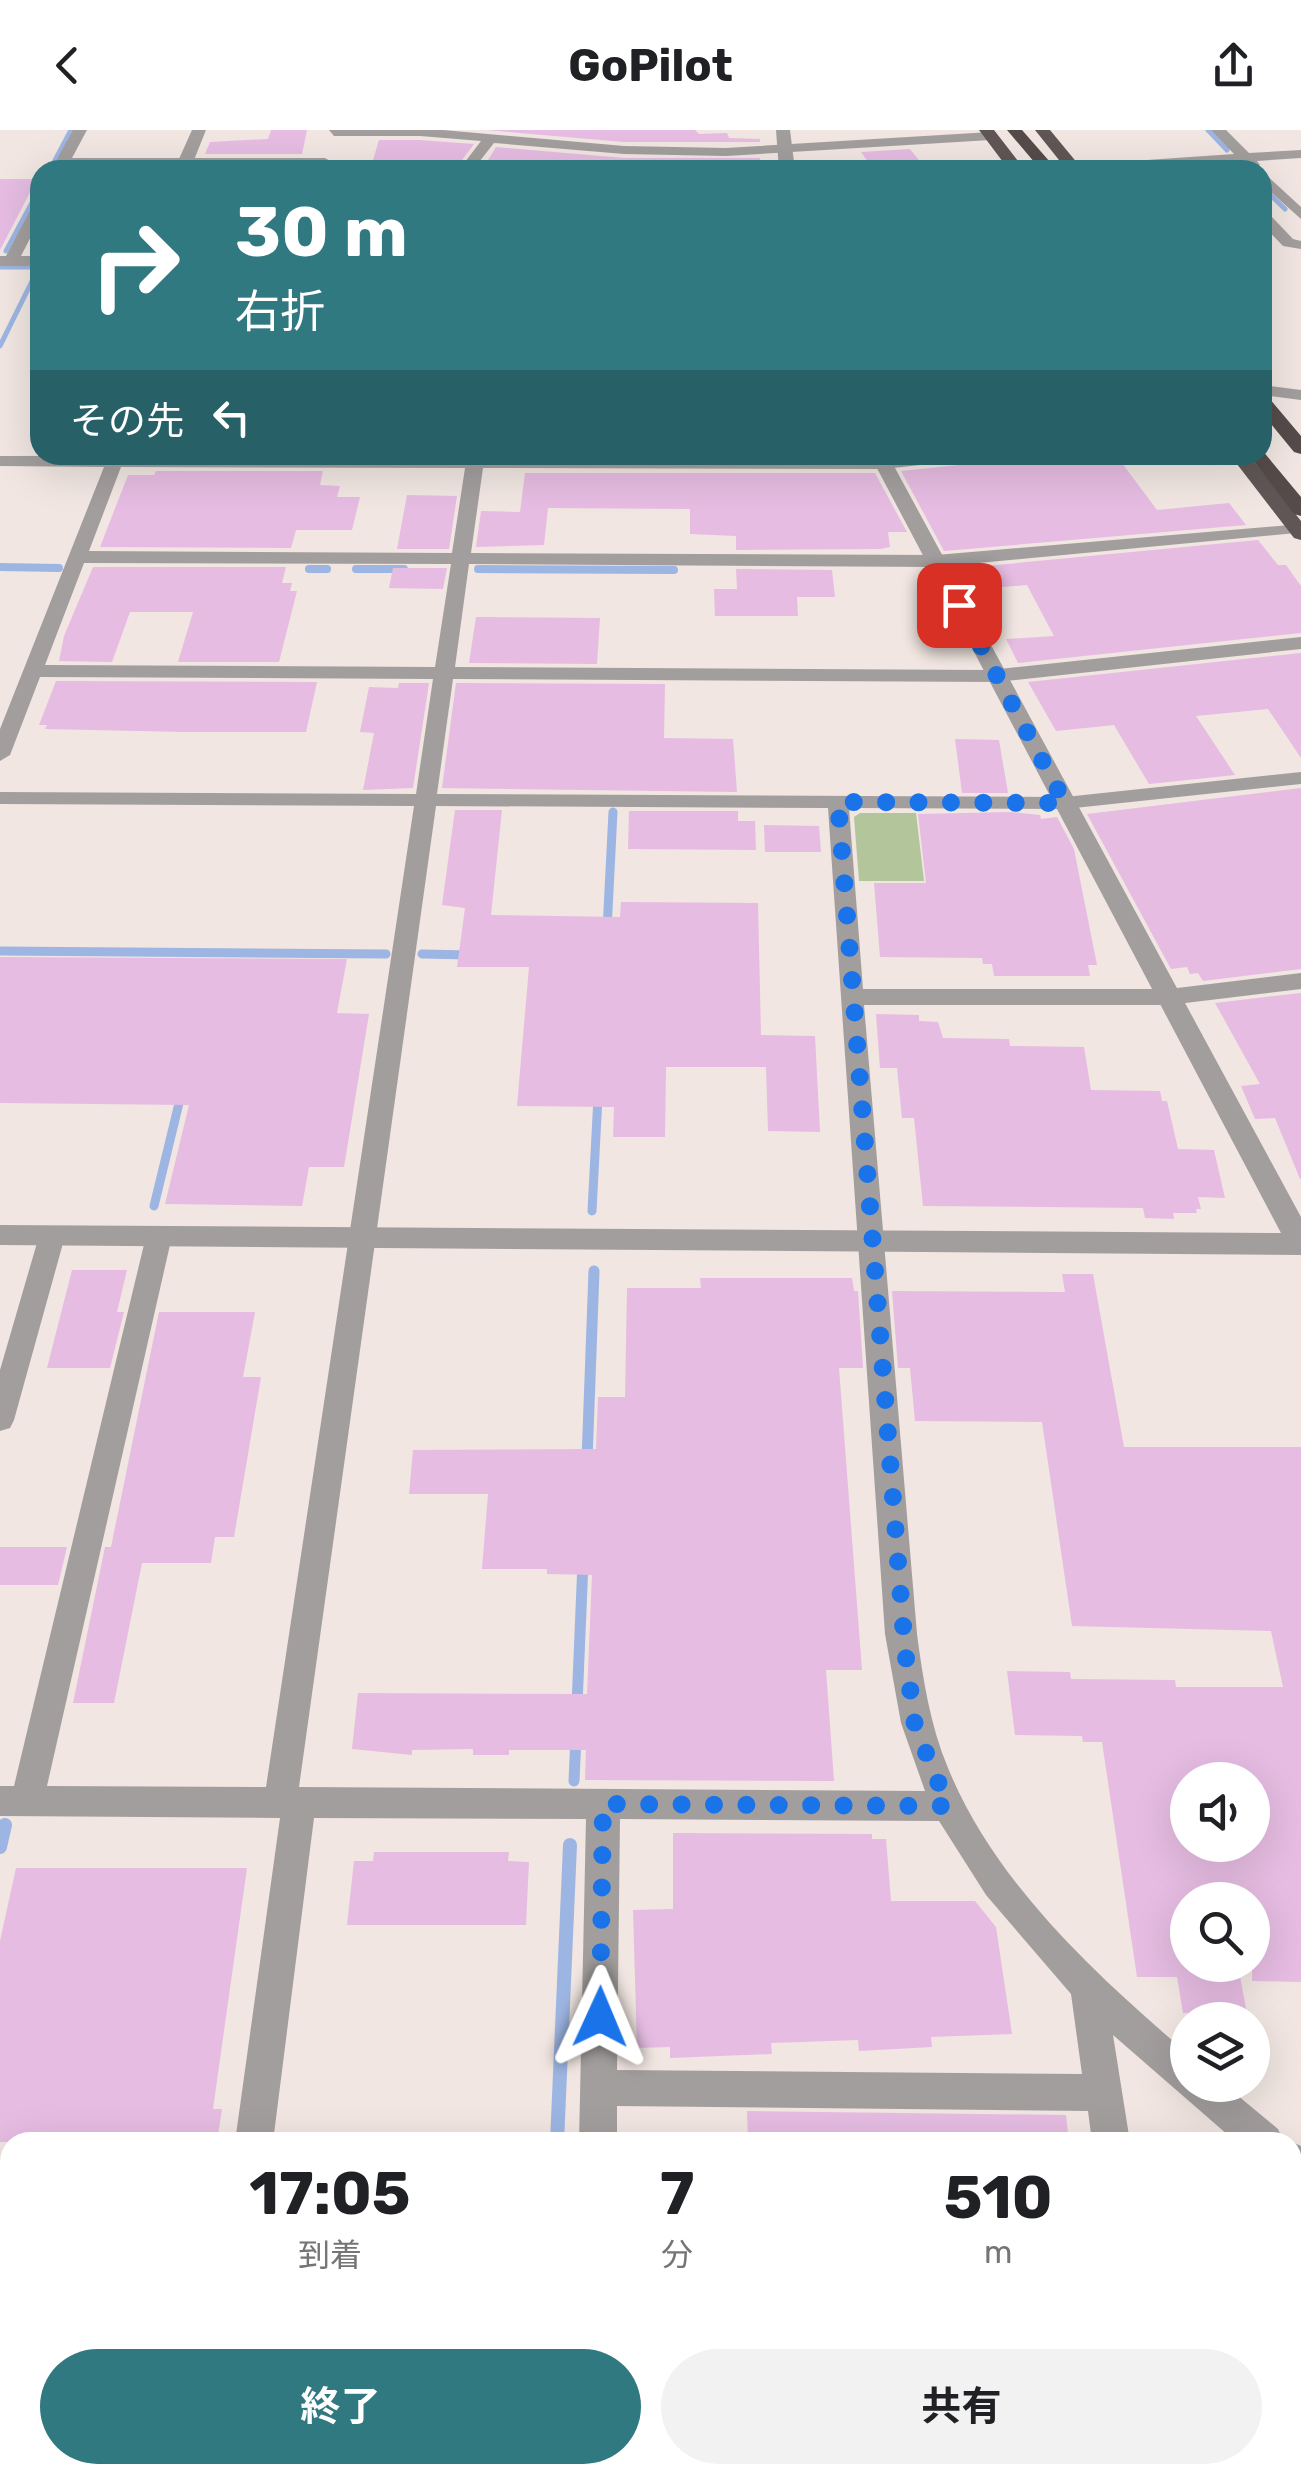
<!DOCTYPE html>
<html lang="ja">
<meta charset="utf-8">
<style>
:root{--surface:#fff;--page:#f2f2f2;--text:#202124;--muted:#757577;--accent:#317980}
body{margin:0;font-family:Rubik,"Noto Sans JP",sans-serif;background:var(--page);color:var(--text);height:100vh;display:flex;flex-direction:column;font-size:38px;white-space:nowrap}
*{box-sizing:border-box;margin:0}
p{font-size:32px;color:var(--muted)}
.icon{flex:none;width:55px;height:55px;fill:none;stroke:currentColor;stroke-width:2;stroke-linecap:round;stroke-linejoin:round}
.map{position:relative;flex:1;overflow:hidden}
.sheet{position:absolute;left:0px;top:2002px;width:1302px;height:352px;display:flex;flex-direction:column;background:var(--surface);border-radius:30px 30px 0 0;box-shadow:0 10px 40px #0002}
.sheet>*{flex:none}
.guide{position:absolute;left:30px;top:30px;width:1242px;height:305px;border-radius:30px;box-shadow:0 10px 40px #0002;background:#317980;color:#fff;overflow:hidden}
.tools{position:absolute;left:1170px;top:1632px;display:grid;gap:20px}
.tools a{display:grid;place-items:center;width:100px;height:100px;border-radius:50%;background:var(--surface);box-shadow:0 10px 40px #0002;font-size:50px}
.pin{position:absolute;display:grid;place-items:center;width:85px;height:85px;color:#fff;margin:-42px;border-radius:20px;box-shadow:0 5px 15px #0006}
.me{position:absolute;width:110px;margin:-55px;rotate:1deg;stroke-linejoin:round;filter:drop-shadow(0 0 8px #0008)}
.turn{display:flex;align-items:center;gap:35px;height:210px;padding:0 40px;font-size:45px}
.turn .icon{width:130px;height:130px;stroke-width:2.5}
.turn b{display:block;font-size:70px;line-height:85px}
.then{display:flex;align-items:center;height:95px;padding:0 40px;background:#0003;gap:20px;font-size:38px}
.eta{display:flex;justify-content:space-evenly;align-items:center;height:170px;text-align:center}
.eta b{font-size:60px;font-weight:700;line-height:70px}
.button{display:flex;gap:20px;margin-top:auto;padding:20px 40px}
.button a{flex:1;height:115px;border-radius:60px;background:var(--accent);color:#fff;font-size:40px;font-weight:700;line-height:115px;text-align:center}
.button a+a{background:var(--page);color:var(--text)}
header{display:flex;justify-content:space-between;align-items:center;height:130px;padding:0 40px;background:var(--surface);font-size:45px;font-weight:700}
.map>svg:first-child{display:block}
.green{fill:#b2c59b}
.lines{fill:none;stroke-linecap:round;stroke-linejoin:round}
.stream-far4{stroke:#9db5e2;stroke-width:5}
.stream-far3{stroke:#9db5e2;stroke-width:8}
.stream-far2{stroke:#9db5e2;stroke-width:9}
.stream-far1{stroke:#9db5e2;stroke-width:11}
.stream{stroke:#9db5e2;stroke-width:14}
.building{fill:#e6bce2;fill-rule:evenodd}
.minor{fill:#a39e9e;fill-rule:evenodd}
.tertiary{fill:#a39e9e;fill-rule:evenodd}
.secondary{fill:#827a7a;fill-rule:evenodd}
.trunk{fill:#605656;fill-rule:evenodd}
.motorway{fill:#554b4b;fill-rule:evenodd}
.route{stroke:#1a73e8;stroke-width:18;stroke-dasharray:0 32.4}
</style>
<header><svg class="icon" aria-label="back" viewBox="0 0 24 24"><path d="M15 5l-7 7 7 7"/></svg>GoPilot<svg class="icon" aria-label="share" viewBox="0 0 24 24"><path d="M12 15V3M7 8l5-5 5 5M5 13v7h14v-7"/></svg></header>
<div class="map">
<svg width="1301" height="2354" viewBox="0 0 1301 2354">
<rect width="100%" height="100%" fill="#f1e6e1"/>
<path class="green" d="M860,683H916L924,751H859L854,687Z"/>
<g class="lines">
<path class="stream-far4" d="M1208,0L1227,20
M1240,33L1244,38
M50,40L71,0
M1262,57L1285,79
M6,121L40,58
M0,137H39L0,216"/>
<path class="stream-far3" d="M0,437L59,438
M309,439H327
M356,439H404
M478,439L674,440"/>
<path class="stream-far2" d="M607,800L613,682
M0,821L386,824
M422,824L470,825
M154,1076L181,965
M592,1081L598,967"/>
<path class="stream-far1" d="M587,1330L594,1141
M577,1575L583,1432
M574,1651L576,1607"/>
<path class="stream" d="M0,1717L5,1695
M557,2012L570,1715
M543,2345V2354"/>
</g>
<path class="building" d="M271,0H307L302,24H205L210,12L268,9Z
M486,0H695L699,4L727,3L729,8L760,9V12H624Z
M379,10H420L474,14L462,30L460,40H370Z
M496,17L624,28H760V40H482Z
M910,19L921,33L872,38L861,22Z
M0,49H37L0,120Z
M1057,325H1116L1157,380L1229,373L1246,395L944,421L901,341Z
M156,341H323L320,355L340,356L337,367H360L352,400H296L291,418L100,417L128,345H154Z
M525,343H875L907,402H888L890,417L880,419L736,420V406L690,404V379L548,378L544,415L476,417L481,381L520,382Z
M407,365L457,366L449,419H397Z
M1258,410L1278,435H1286L1301,456V503L1018,533L1006,509L1054,506L1027,455L978,459L976,456L964,457L954,439Z
M93,437H286L282,453H292L290,461H297L279,532H178L193,482H130L112,532L59,531L64,506Z
M393,438H447L443,459L389,458Z
M736,439L832,440L835,467H797L798,486H715L714,459H737Z
M476,487L600,488L597,534L469,533Z
M1301,523V628L1268,579L1196,586L1235,645L1149,654L1114,595L1056,601L1028,552Z
M56,551L317,552L306,602H184L45,599L47,595H39Z
M399,553H429L413,658L363,660L374,603L360,602L369,557L398,558Z
M456,553L665,554L664,608L733,609L737,662L442,658Z
M955,609L999,610L1008,663H962Z
M1301,658V839L1203,851L1198,843L1190,844L1187,837L1171,839L1087,684Z
M455,680H502L491,785L620,787L621,772L758,773L761,905L815,906L820,1002L768,1001L766,937H666L665,1007H613L614,977L517,976L529,837H457L465,778L442,775Z
M629,681H738V691H755L756,720L628,719Z
M1011,682L1040,685L1041,689L1057,687L1074,719L1097,835H1088L1090,846H994L992,834H983L982,828L880,827L874,753H926L918,684Z
M764,695L819,696L821,722H765Z
M0,827L347,829L337,883L369,884L344,1037H309L302,1076L165,1074L189,975L0,973Z
M1301,863V1049H1300L1275,988L1255,989L1241,956L1260,954L1215,873Z
M876,884L919,885V891L938,892L943,908L1009,909L1010,916L1084,917L1091,960L1160,961L1162,971H1167L1178,1019L1214,1020L1225,1068L1198,1067L1201,1079H1196L1197,1083H1173L1174,1089L1145,1088L1143,1078L923,1076L914,988H902L897,938H880Z
M72,1140H127L117,1182H124L110,1238H47Z
M1062,1144H1093L1124,1317H1301V1852L1252,1851V1770H1188V1835H1238L1247,1884L1183,1883L1177,1847H1137L1102,1612H1083L1082,1606L1015,1605L1007,1541L1070,1542L1071,1549L1175,1550L1176,1557H1283L1271,1501L1072,1496L1042,1292L915,1291L910,1238H898L892,1161L1065,1162ZM1188,1650H1252V1715H1188Z
M700,1148H852L854,1161H858L863,1238H839L862,1540H826L834,1651L585,1650L586,1620H509V1625H473V1619L412,1620V1625L352,1619L358,1563L587,1564L592,1445L547,1444V1439H482L488,1364H409L413,1320L596,1319L598,1267H625L627,1158H701Z
M159,1182H255L243,1247H261L234,1407H215L211,1433H142L114,1573H73L105,1417H111Z
M0,1417H67L58,1455H0Z
M673,1703L872,1704V1709H886L891,1771H975L996,1797L1012,1904L931,1907L932,1917L859,1921L858,1910L771,1913L772,1924L670,1928V1917L637,1918L633,1780L673,1779Z
M374,1722H509L508,1731L529,1732L526,1795H347L354,1731H373Z
M16,1738H247L213,1979H222L217,2012H0V1811Z
M747,1981L1066,1985L1069,2012H748Z"/>
<g class="lines">
<path class="minor" d="M73,0H87L72,28H325L332,32L325,36H67L65,40H51Z
M329,0H443L624,16L726,18L991,2L998,6L991,10L726,26L624,24L494,13L479,32L478,40H464L465,32L481,11L420,6H334Z
M1211,0H1226L1249,23L1301,20V28L1257,31L1260,35L1253,39L1242,32L1122,40L1067,39L1074,35L1234,24Z
M1262,41L1301,77V89L1262,54Z
M40,71V89L21,126H40V136H0V126H6L33,75Z
M1262,87H1272L1293,109L1301,111V119L1283,116L1262,94Z
M1262,255L1301,260V270L1262,265Z
M467,325L877,329L974,325L965,330L884,339L483,338L471,423L936,425L1301,394V402L1296,403L936,437L469,434L455,537L989,540L1301,507V519L997,552L453,549L437,664L1065,667L1301,642V654L1065,679L849,678L863,859H1169L1301,843V859L1169,875H864L917,1504C923,1549 930,1595 948,1638C995,1753 1095,1844 1188,1924V1955H1225L1278,1999L1284,2012H1236L1113,1905L1130,2012H1092L1088,1981L617,1976V2012H579L586,1689L314,1688L273,2012H235L280,1688L0,1686V1656H14L146,1106L150,1099H168L172,1106L47,1656L266,1657L414,676L0,674V662L416,664L433,549L40,547L10,625L0,631V599L104,337L0,336V326ZM121,337L465,338L452,423L89,421ZM84,433L451,434L435,537L45,535ZM436,676L828,678L885,1504L901,1593L925,1661L299,1657ZM620,1689L939,1691L986,1765L1071,1864L1082,1944L617,1940Z
M52,1096L61,1099L65,1106L14,1290L10,1298L0,1301V1240L39,1106L43,1099Z
M1292,2012L1301,2016V2056L1292,2052Z
M189,2345H231L230,2354H188Z
M572,2345H614V2354H572Z
M1145,2345H1187L1189,2354H1147Z"/>
<path class="tertiary" d="M192,0H206L190,40H174Z
M776,0H790L795,40H779Z
M870,325H888L1301,1087V1125L0,1115V1095L1281,1103Z"/>
<path class="secondary" d="M1301,2186V2232L1292,2236V2190Z
M1059,2345H1114L1110,2354H1055Z"/>
<path class="trunk" d="M979,0H994L1025,40H1009Z
M1035,0H1050L1083,40H1067Z
M1230,325H1249L1301,391V410L1294,408Z"/>
<path class="motorway" d="M1007,0H1022L1057,40H1041Z
M1262,266L1268,267L1301,306V324L1294,322L1262,283Z
M1262,320L1301,367V386L1294,384L1249,325H1262Z"/>
</g>
<g class="lines">
<path class="route" d="M600,1887L603,1674L948,1676L915,1596L905,1520L838,672L1065,673L959,475"/>
</g>
</svg>
<div class="tools">
<a><svg class="icon" aria-label="sound" viewBox="0 0 24 24"><path d="M4 9h4l5-4v14l-5-4H4zM17 9q2 3 0 6"/></svg></a>
<a><svg class="icon" aria-label="search" viewBox="0 0 24 24"><circle cx="10" cy="10" r="6"/><path d="M15 15l6 6"/></svg></a>
<a><svg class="icon" aria-label="layers" viewBox="0 0 24 24"><path d="M12 4l9 5-9 5-9-5zM3 14l9 5 9-5"/></svg></a>
</div>
<div class="pin" style="left:959px;top:475px;background:#d93025"><svg class="icon" aria-label="arrive" viewBox="0 0 24 24"><path d="M6 21V4h12l-3 4 3 4H6"/></svg></div>
<svg class="me" style="left:600px;top:1887px" viewBox="-20 -20 40 40"><path d="M0-17L14 15 0 8-14 15z" fill="#1a73e8" stroke="#fff" stroke-width="4"/></svg>
<div class="guide">
<div class="turn"><svg class="icon" aria-label="right" viewBox="0 0 24 24"><path d="M7 20v-9h11M14 6l5 5-5 5"/></svg><div><b>30 m</b>右折</div></div>
<div class="then">その先<svg class="icon" aria-label="left" viewBox="0 0 24 24"><path d="M17 20v-9H6M10 6l-5 5 5 5"/></svg></div>
</div>
<section class="sheet">
<div class="eta">
<div><b>17:05</b><p>到着</p></div>
<div><b>7</b><p>分</p></div>
<div><b>510</b><p>m</p></div>
</div>
<div class="button"><a>終了</a><a>共有</a></div>
</section>
</div>
